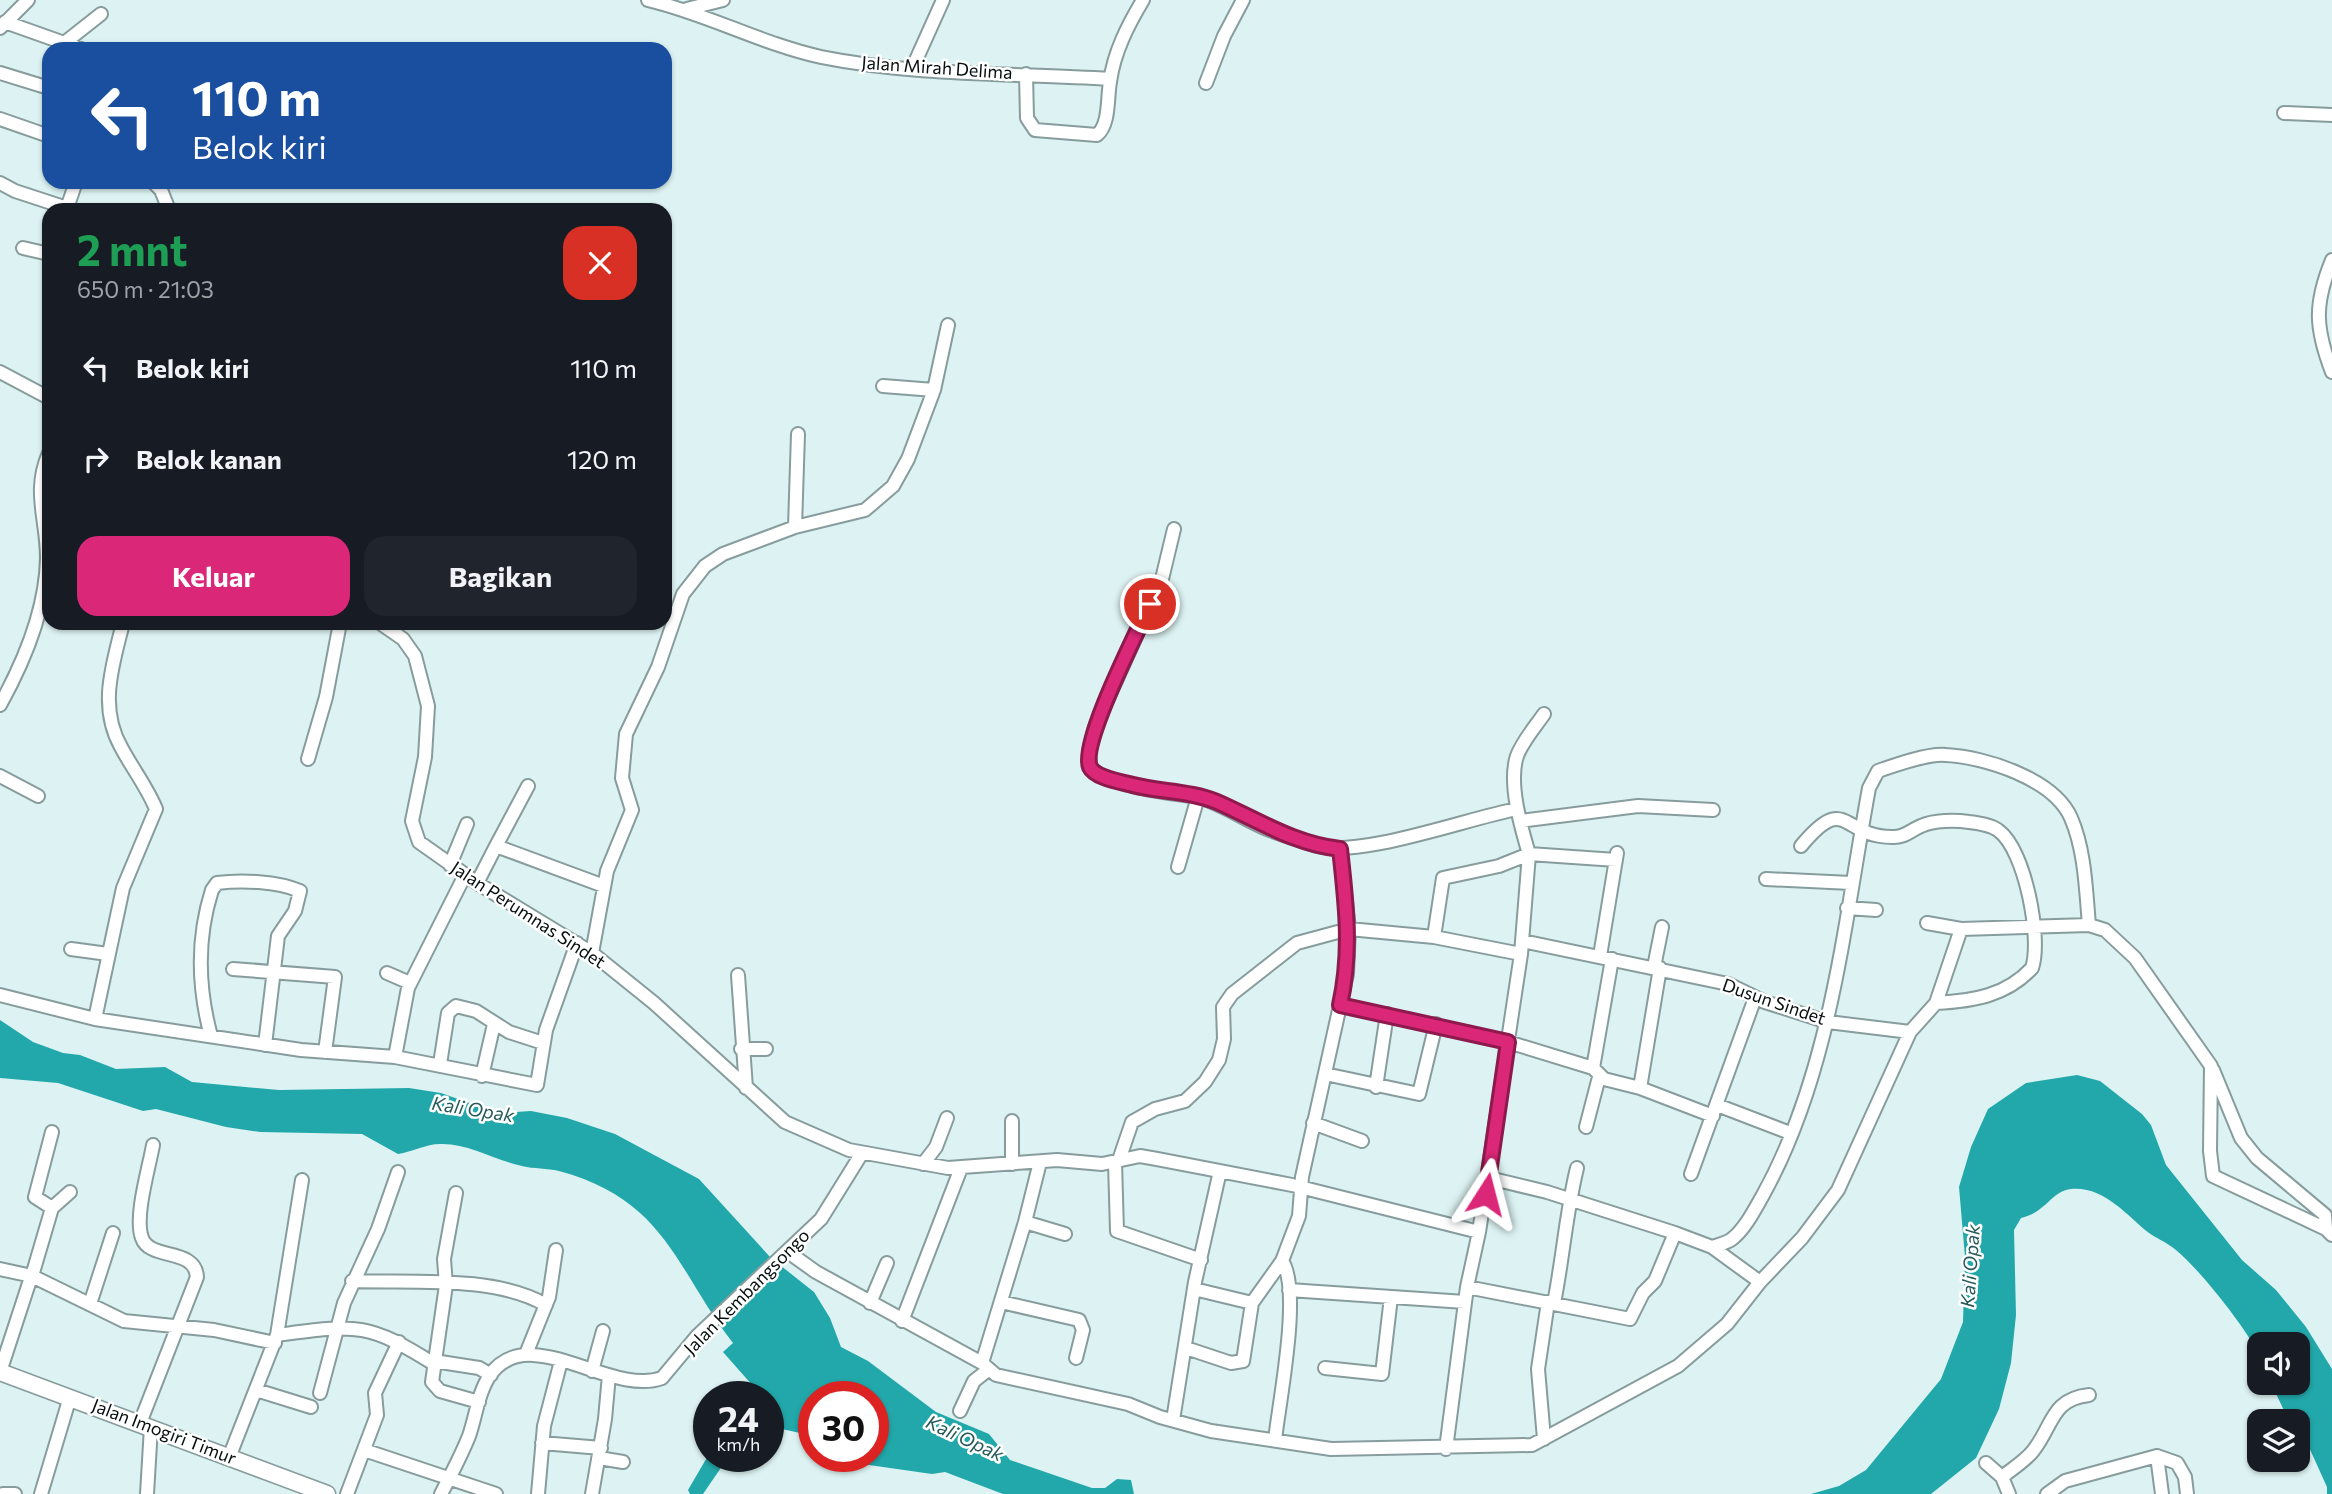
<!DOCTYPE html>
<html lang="id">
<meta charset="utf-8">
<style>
:root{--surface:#171b24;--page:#20242c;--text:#f1f3f6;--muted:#9ea1a6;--accent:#db2777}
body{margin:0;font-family:Commissioner,sans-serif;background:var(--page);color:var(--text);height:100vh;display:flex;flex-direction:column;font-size:26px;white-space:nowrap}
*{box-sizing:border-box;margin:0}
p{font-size:23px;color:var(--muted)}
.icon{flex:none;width:38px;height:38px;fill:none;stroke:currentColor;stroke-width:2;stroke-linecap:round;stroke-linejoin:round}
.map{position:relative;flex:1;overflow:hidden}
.side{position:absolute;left:42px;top:203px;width:630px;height:427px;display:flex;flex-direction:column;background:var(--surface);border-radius:21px;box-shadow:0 2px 5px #0004}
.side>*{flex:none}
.guide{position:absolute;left:42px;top:42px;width:630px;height:147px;border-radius:21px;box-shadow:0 2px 5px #0004;background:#1a4fa0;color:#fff;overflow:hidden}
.tools{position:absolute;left:2247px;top:1332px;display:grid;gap:14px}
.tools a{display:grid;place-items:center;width:63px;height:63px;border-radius:14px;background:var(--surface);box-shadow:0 2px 5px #0004;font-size:35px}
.speed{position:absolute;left:693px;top:1381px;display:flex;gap:14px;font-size:35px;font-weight:700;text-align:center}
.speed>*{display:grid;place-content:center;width:91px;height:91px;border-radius:50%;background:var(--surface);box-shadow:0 2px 5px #0004;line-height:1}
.speed small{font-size:18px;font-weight:400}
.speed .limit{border:10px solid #d22;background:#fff;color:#111}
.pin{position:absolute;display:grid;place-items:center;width:60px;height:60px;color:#fff;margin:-30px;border:4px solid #fff;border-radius:50%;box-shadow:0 2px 7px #0007}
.me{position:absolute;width:77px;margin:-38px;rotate:9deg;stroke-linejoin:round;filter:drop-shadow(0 0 5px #0008)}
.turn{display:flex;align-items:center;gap:24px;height:147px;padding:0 35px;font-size:32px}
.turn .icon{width:91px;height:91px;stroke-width:2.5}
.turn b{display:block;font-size:49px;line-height:60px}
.round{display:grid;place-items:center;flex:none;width:74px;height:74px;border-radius:21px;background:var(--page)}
.headline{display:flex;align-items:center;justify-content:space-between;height:119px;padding:0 35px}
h1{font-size:42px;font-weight:700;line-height:52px;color:#1e9e55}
.primary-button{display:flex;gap:14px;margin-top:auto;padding:14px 35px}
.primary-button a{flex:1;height:80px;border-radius:21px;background:var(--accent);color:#fff;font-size:28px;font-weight:700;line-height:80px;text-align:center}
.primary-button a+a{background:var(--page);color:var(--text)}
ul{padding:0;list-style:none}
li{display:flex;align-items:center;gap:21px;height:91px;padding:0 35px}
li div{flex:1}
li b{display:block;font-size:26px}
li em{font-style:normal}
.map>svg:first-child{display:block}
.water{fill:#22a8aa}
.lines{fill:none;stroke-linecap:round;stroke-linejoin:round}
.minor-casing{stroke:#879c9c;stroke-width:16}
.major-casing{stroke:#879c9c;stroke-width:19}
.minor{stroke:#fff;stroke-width:12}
.major{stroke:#fff;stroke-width:16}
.route-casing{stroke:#8e194d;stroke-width:18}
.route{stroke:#db2777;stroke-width:12}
.labels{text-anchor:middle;stroke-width:5;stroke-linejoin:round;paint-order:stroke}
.street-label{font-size:18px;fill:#060e0e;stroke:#fff}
.water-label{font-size:19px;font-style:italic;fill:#265a5a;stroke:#fff}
</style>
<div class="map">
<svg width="2332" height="1494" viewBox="0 0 2332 1494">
<rect width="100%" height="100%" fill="#ddf3f3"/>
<path class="water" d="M0,1020L33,1042L63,1053L80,1055L116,1069L165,1067L192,1082L279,1090L409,1088L441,1093L498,1113L531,1111L567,1118L615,1134L699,1179L771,1258L814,1292L830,1318L841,1347L868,1361L936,1412L989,1434L1010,1460L1092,1488H1105L1117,1479L1131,1480L1134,1494H1003L945,1472L932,1474L869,1465L851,1456H873V1396H814V1436L768,1426V1396H747L753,1386L723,1352L733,1343C675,1268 666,1200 559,1171C547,1168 534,1169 522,1166C494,1160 468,1143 440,1144C426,1144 412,1152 398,1154L362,1134L260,1132L226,1127L156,1109L143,1111L58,1083L0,1078Z
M2077,1075L2100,1081L2142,1114L2151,1125L2166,1165L2242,1260L2276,1290L2306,1327L2332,1369V1494H2327V1487L2303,1434L2298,1436V1421H2289L2271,1383L2298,1382V1344H2259V1355C2247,1329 2196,1264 2172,1247C2164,1241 2156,1238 2149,1233C2126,1215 2104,1186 2071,1189C2051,1191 2047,1212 2021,1218L2014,1230L2016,1315L2011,1363L1999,1409L1976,1458L1931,1494H1811L1839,1486L1866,1470L1941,1379L1963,1322L1965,1257L1959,1187L1971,1147L1988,1109L2026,1083Z
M709,1454L729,1456L703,1494H690L688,1490Z"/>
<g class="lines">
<g class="minor-casing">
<path id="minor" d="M648,0C707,14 762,44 821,57C915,76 1014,73 1110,79
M687,9L723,0
M5,22L81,49
M0,28L28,0
M63,44L101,14
M912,69L943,0
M0,73L49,88
M1026,74L1027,118L1035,130L1097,135C1110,124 1107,98 1110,82C1114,52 1128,25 1143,0
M1206,83L1224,36L1243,0
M2284,113L2332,115
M0,119L49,136
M153,182L161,190L169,210
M0,183L15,191L73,210
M67,208L76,182
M23,248L49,254
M2332,260C2314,304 2315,328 2332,372
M0,372L49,398
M883,386L934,390
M795,527L798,434
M1174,529L1162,579L1095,727L1089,752L1090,767C1109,787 1170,793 1198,797
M380,623L403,639L415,656L428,706L425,757L412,821L419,842L477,883L592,953L654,1003L785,1122L849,1150L948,1168L1057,1160L1102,1164L1140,1156L1157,1159L1292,1185L1479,1232L1521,954L1529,854L1616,860
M0,705C25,660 46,610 47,558C47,519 32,491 49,453
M308,759L326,697L340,623
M0,776L38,796
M1520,821L1638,806L1713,810
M496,846L528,786
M1801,846C1847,791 1841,837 1892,837C1904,838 1911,830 1921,826C1934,820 1955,820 1969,822C1978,823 1992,825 1999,831C2025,850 2042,939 2032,968C2006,996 1973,1001 1936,1003
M450,865L467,824
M1178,867L1198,797C1223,804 1243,819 1267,829C1283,835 1301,841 1317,846C1360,858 1469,818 1517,809
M1766,879L1851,883
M477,883L496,846L604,886
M1847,908L1876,910
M1927,923L1961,929
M1434,937L1521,954
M1522,941L1728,984L1765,1002L1828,1022L1910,1032
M71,949L108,954
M592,953L607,871L632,810L622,778L626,734L658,667L683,594L705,566L723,554L795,527L865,510L893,486L908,459L934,390L948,325
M1600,956L1617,853
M1654,967L1662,927
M233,969L335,977L325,1052
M387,973L410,983
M738,975L746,1088
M0,995L95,1019L301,1050L395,1057L537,1085L546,1030L577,943
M1340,1005L1508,1042L1593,1068L1604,1079L1640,1088L1713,1116
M95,1019L123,888L156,809C147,787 132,768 121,747C98,706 113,664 123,623
M211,1036C198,988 197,937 212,890L217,883C241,880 277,881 300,891L295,911L278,936L265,1045
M741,1049H766
M395,1057L408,988L465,875
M440,1064L448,1013L456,1006L476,1011L509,1032L543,1043
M1593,1068L1612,959
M2213,1070L2241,1138L2257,1158L2325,1215L2326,1229
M1325,1074L1419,1094L1436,1024
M482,1076L494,1024
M1376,1087L1387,1014
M1640,1088L1660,968
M1717,1105L1790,1133
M1313,1123L1362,1141
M1586,1127L1599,1077
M52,1132L35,1197L52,1208
M1119,1160L1132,1122L1155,1109L1185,1101L1205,1082L1219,1060L1224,1039L1223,1007L1232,994L1297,943L1349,929L1340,849
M1115,1162L1117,1231L1201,1260
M923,1164L936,1147L947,1118
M1012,1164V1121
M1691,1174L1755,998
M1489,1178L1547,1192L1675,1233L1712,1247L1760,1282
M456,1193L444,1259L446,1285L432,1382L440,1391L479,1402
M1025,1222L1065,1234
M1712,1247C1718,1245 1727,1243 1732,1239C1745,1229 1755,1209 1763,1195C1831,1072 1844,924 1869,788L1878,771C1895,765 1929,753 1946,755C1985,757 2054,779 2071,818C2085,850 2086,891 2089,925
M788,1252L816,1272L982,1363L996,1375L1128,1404L1160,1417L1211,1431L1331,1449L1532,1445L1678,1366L1727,1324L1760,1282L1802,1238L1838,1190L1910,1032L1936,1003L1961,929L2089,925L2105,930L2135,958L2211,1066L2210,1151L2213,1176L2326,1229L2332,1235
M0,1269L32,1276L124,1321L214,1330L275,1343
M32,1276L52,1208L70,1192
M352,1281C411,1283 495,1275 546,1305
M1467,1287L1630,1319L1643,1293L1655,1281L1675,1233
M1194,1289L1252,1303
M1289,1290L1465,1302
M1001,1302L1079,1320L1083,1330L1076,1358
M870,1303L887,1263
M1554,1303C1563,1258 1566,1213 1577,1168
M90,1304L113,1233
M902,1321L961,1168
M277,1335L302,1180
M1186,1348L1231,1363L1243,1361L1252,1303L1282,1261
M526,1354L549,1297L556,1250
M434,1361L479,1368L491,1375
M982,1363L1025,1222L1040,1162
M1325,1368L1382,1374L1391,1297
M592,1371L603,1331
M0,1372L31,1277
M256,1390L311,1407
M320,1393L344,1303L378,1229L398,1172
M960,1411L974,1381L988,1370
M1173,1420L1195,1282L1220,1171
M140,1423L197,1277C195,1247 150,1261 142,1238C134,1217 149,1168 153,1145
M1544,1439L1538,1369L1548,1302
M1275,1440C1279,1402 1302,1290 1282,1261L1299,1216L1302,1177L1347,974L1349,929L1434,937L1443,878L1499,866L1529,854C1521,827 1508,783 1517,756C1522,742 1535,727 1544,714
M542,1443L601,1448
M1446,1449L1467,1287L1479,1232
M364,1450L496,1494
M230,1455L277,1335C355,1325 366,1321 434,1364
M599,1458L623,1462
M1986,1463L2002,1477L2009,1494
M2002,1477C2012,1469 2025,1461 2033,1451C2053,1426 2051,1399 2089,1395
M3,1494H15
M41,1494L70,1397
M147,1494L151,1427
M347,1494L377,1415L375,1393L399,1342
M441,1494C451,1475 461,1456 469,1436C476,1416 478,1393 490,1375C529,1320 610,1397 662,1378L697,1336L821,1219L862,1153
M538,1494L544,1426L561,1361
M592,1494L605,1419L609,1375
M2047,1494L2065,1481L2157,1456
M2162,1494L2157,1456L2177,1463L2185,1477L2187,1494"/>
</g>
<g class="major-casing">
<path id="major" d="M0,1372L327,1494"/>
</g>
<use href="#minor" class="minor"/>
<use href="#major" class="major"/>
</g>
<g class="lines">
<g class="route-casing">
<path id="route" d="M1150,604C1138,631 1080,743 1090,767C1095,778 1122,782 1133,785C1160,792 1191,791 1217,802C1258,820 1294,844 1340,849C1346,903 1352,951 1340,1005L1508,1042L1486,1194"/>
</g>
<use href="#route" class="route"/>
</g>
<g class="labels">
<g class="street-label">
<text transform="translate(937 68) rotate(4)" y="6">Jalan Mirah Delima</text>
<text transform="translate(528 915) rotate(33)" y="6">Jalan Perumnas Sindet</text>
<text transform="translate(1774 1002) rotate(19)" y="6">Dusun Sindet</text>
<text transform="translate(747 1292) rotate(-45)" y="6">Jalan Kembangsongo</text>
<text transform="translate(164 1432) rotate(21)" y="6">Jalan Imogiri Timur</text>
</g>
<g class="water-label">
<text transform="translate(473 1109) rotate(9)" y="7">Kali Opak</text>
<text transform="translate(1970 1266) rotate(-86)" y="7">Kali Opak</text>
<text transform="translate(965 1438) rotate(25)" y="7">Kali Opak</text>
</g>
</g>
</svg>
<div class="tools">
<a><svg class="icon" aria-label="sound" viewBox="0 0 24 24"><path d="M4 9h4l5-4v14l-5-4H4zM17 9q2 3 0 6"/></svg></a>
<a><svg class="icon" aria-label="layers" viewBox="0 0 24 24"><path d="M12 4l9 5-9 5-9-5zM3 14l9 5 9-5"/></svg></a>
</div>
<div class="speed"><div>24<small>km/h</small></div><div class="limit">30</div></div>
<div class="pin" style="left:1150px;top:604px;background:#d93025"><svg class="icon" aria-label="arrive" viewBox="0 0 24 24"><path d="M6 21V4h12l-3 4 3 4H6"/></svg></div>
<svg class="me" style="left:1486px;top:1194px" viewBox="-20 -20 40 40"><path d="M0-17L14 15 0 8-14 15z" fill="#db2777" stroke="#fff" stroke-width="4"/></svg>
<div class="guide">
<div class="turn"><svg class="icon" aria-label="left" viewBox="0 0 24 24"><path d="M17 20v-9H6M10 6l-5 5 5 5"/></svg><div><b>110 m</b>Belok kiri</div></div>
</div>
<section class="side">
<div class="headline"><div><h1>2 mnt</h1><p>650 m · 21:03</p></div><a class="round" style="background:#d93025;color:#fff"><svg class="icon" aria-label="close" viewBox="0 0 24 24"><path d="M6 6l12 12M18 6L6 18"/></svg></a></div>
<ul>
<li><svg class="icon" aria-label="left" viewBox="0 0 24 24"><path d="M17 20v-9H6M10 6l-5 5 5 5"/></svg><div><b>Belok kiri</b></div><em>110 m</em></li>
<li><svg class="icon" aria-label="right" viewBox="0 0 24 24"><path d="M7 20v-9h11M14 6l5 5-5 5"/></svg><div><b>Belok kanan</b></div><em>120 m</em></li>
</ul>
<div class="primary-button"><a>Keluar</a><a>Bagikan</a></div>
</section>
</div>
